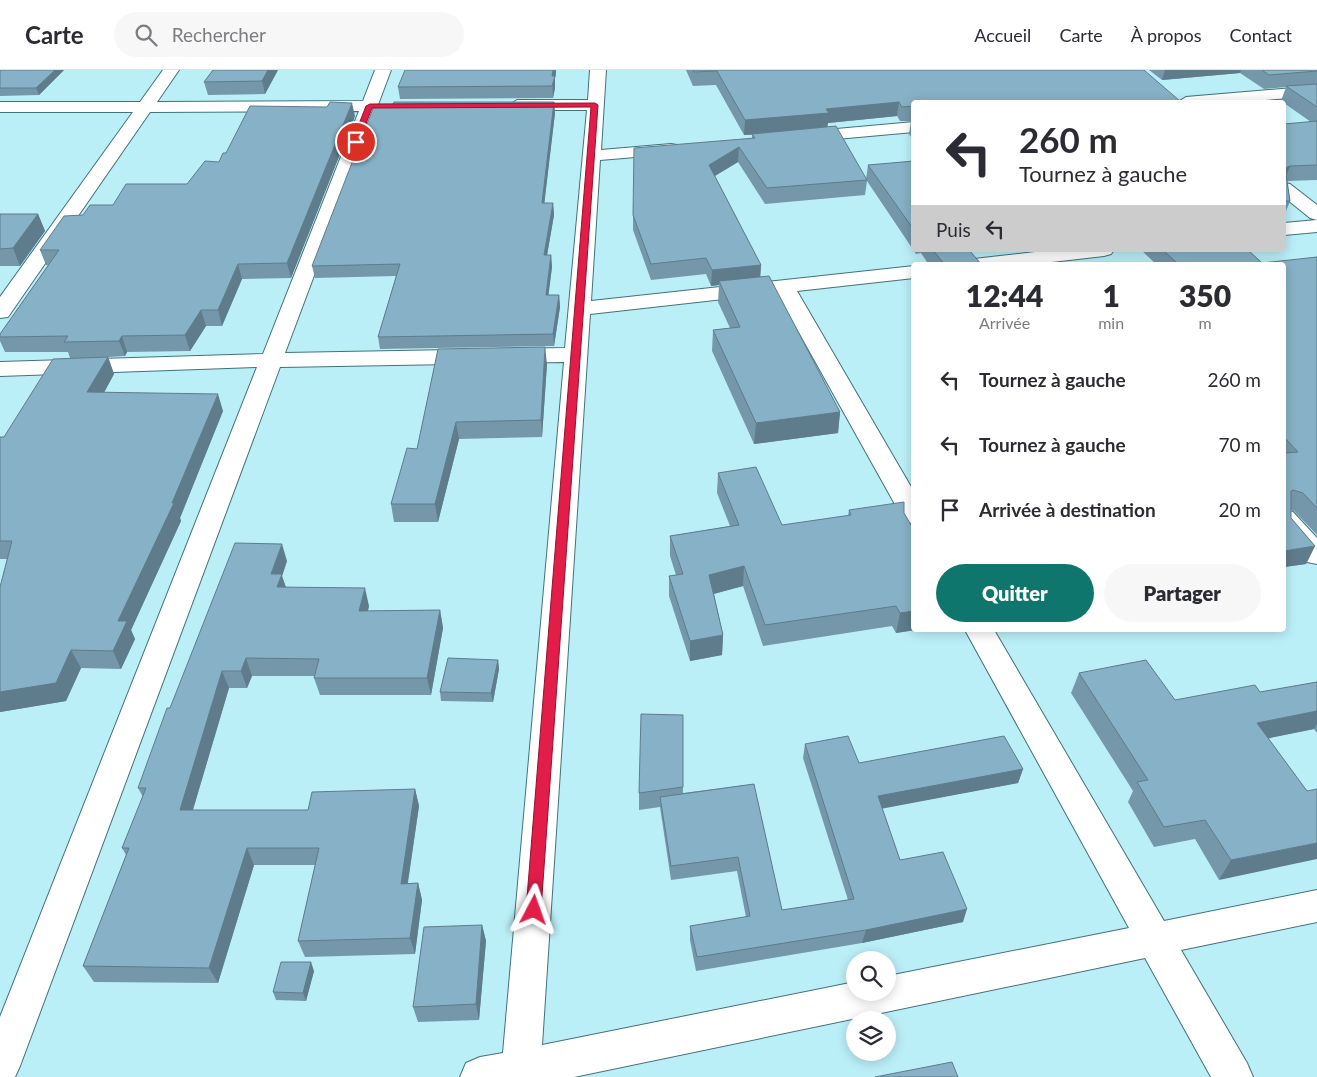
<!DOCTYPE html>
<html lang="fr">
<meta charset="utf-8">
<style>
:root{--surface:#fff;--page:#f7f7f7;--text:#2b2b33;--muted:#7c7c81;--line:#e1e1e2;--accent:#0f766e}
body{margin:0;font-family:Lato,sans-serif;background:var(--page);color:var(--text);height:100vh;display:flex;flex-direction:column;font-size:19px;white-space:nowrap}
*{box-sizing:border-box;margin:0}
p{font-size:16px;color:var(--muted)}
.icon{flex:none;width:28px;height:28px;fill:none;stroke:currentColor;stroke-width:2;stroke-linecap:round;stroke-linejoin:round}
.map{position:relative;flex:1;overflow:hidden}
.side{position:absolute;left:911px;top:192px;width:375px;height:370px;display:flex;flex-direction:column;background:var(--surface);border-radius:5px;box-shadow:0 2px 12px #0003}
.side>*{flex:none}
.hud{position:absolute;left:911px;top:30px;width:375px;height:152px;border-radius:5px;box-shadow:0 2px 12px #0003;background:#fff;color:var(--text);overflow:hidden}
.buttons{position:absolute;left:846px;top:881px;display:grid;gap:10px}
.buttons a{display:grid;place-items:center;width:50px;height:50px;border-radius:50%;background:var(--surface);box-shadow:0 2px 12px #0003;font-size:25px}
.pin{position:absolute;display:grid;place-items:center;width:42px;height:42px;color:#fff;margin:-21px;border:2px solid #fff;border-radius:50%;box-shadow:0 1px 5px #0007}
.me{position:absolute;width:55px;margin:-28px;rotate:4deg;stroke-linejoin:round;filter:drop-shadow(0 0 4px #0008)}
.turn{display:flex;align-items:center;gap:18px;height:105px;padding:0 25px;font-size:22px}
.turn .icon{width:65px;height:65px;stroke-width:2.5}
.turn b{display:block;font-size:35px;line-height:42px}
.then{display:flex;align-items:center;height:48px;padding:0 25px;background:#0003;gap:10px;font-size:19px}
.eta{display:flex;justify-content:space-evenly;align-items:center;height:85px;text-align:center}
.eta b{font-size:30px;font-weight:800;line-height:35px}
.primary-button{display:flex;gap:10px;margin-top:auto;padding:10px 25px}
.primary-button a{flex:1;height:58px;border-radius:30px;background:var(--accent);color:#fff;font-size:20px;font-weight:800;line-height:58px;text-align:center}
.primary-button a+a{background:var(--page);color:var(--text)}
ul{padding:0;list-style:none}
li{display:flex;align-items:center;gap:15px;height:65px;padding:0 25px}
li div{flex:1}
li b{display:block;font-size:19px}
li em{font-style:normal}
header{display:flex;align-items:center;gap:30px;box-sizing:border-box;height:70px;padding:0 25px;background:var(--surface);border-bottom:1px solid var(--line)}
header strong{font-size:24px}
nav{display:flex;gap:28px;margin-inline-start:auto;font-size:18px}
.search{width:350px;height:45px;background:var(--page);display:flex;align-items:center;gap:12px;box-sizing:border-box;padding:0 18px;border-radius:28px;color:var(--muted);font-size:19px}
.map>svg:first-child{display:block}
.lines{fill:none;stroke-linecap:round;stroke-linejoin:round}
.minor-casing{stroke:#41727a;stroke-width:2}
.minor{fill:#fff;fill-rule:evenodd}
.wall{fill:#7498aa}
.shaded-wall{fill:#5e7c8b}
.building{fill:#87b1c6;stroke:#5e7c8b}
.route{fill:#e11d48;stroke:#92132f}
</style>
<header>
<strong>Carte</strong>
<div class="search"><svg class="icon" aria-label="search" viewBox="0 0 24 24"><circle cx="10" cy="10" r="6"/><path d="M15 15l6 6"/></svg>Rechercher</div>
<nav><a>Accueil</a><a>Carte</a><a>À propos</a><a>Contact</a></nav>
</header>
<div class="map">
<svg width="1317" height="1007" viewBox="0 0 1317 1007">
<rect width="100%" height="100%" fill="#bbeff8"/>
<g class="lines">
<g class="minor-casing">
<path id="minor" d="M163,0H179L157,32L363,31L375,0H391L285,283L565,278L587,40H517L509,35L517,30H588L590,0H606L601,80L671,74L677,75L680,79L677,83L671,84L600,90L591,231L914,196V208L797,221L914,422V454L905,451L901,445L777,223L590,244L542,975L855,912V922H888V906L1129,858L965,560H994L1164,851L1317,820V852L1181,880L1247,993L1253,1007H1211L1145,888L574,1007H460L466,993L480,987L503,983L564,292L280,297L20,996L15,1007H0V947L257,297L0,306V292L263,284L359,41L150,42L8,247L0,248V227L133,42H0V32H140Z
M1317,16V26L1238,32H1178L1186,27Z
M914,52V62L803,72L797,71L794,67L797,63L803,62Z
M1284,113L1290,114L1317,135V150L1310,148L1284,127Z
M1317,150V162L1284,165V153Z
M1052,180H1114L1111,184L1104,186L1026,195H964L967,191L974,189Z
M1284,439L1293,442L1317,468V494L1307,492L1284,464Z"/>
</g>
<use href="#minor" class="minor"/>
</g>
<path class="wall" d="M0,0H64L39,25L0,26Z
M213,0H278L265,24L208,25L204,12Z
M686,0H1144L914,32V71L909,64L911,51H900L897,46L828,53L827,57L866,109L868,95L914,91V180H966L982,195H929L921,183L916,184L867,111L865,125L765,134L738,92L715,106L761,195L760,207L840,342L838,363L754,374L712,281L713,260L730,258L718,232L719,215L711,216L706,204L651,210L633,160V145L752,68V65H744L716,15L693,16Z
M1149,0H1317V110L1287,111L1290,131L1284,146V54L1311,52L1281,31L1286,17L1264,19L1240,3L1162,10Z
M556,3L555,8V18L553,28L400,29L398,17Z
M554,32L555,43L544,133H553L554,145L547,185H551L552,197L548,225H559L560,237L554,276L380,279L378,267L396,206L315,208L312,196L392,36Z
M355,46L291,208L242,209L222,256H206L190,281L127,282L125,286L108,287L114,304L104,323L223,341L180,448L181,451L131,560L135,569L121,599L81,598L66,631L0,642V517L7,489H0V367H4L70,288L68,282H5L0,271V264L48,195H46L40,180L83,145L113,135L187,114L219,92L226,83Z
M0,144H38L45,161L20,196H0Z
M1141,180H1248L1262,193L1317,187V465L1294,441L1291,440V448L1315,476L1306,494L1284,497V195H1157Z
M438,279L547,294L542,367L459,369L438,452H394L391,434L417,379Z
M718,403L782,455L848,446L849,440L904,443L914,560H915L896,563L892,556L763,576L743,516L714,524L723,565L722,585L690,591L669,526V506L676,505L670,486V466L730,456L717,423Z
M287,491L282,506L286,517L369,536L368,541L440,540L443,558L431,625H320L314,608L315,606H252L247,618H229L193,740H308L415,719L419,736L408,813H418L422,830L415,884L305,887L298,871L315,795H254L218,913L94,912L83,896L126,785L122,778L143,727L138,718L170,638Z
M498,590L499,599L493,632L441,631L440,622Z
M1079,603L1175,630L1260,622L1317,612V663L1314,659L1268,668L1307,721L1219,810L1195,769L1154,777L1128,732L1133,721L1071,623Z
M683,645V723L754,714L782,840L848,830L803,688L805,674L859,693L1023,699L1018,713L882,738L900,790L963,852L862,873L696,901L690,870V856L746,847L737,801L671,810L660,737L639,740V723Z
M482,855L486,871L479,950L418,952L413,937Z
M314,901L306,931L276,930L273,922Z"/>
<path class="shaded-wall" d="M55,0H64L39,25L36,18Z
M268,0H278L265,24L262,11Z
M553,0H556V3L555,8V18L553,28L552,6Z
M1165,0H1241L1240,3L1162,10Z
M554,32L555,43L543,145L542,133Z
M899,32L897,46L828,53L827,58L744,65L745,50L826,39Z
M352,33L355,46L291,208L287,193Z
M739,77L738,92L708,110L709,95Z
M1290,96L1284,111L1285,98Z
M553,133L554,145L545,197L544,185Z
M38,144L45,161L20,196L13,178Z
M551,185L552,197L547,237L546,225Z
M238,194L242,209L222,256L218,240Z
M761,195L760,211H719V215L711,216L712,200Z
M559,225L560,237L554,276L553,264Z
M201,240L206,256L190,281L185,265Z
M122,266L127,282L125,286L119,271Z
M545,277L547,294L542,367L541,350Z
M108,287L114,304L94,340L87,322Z
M218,324L223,341L180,448L181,451L131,560L135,569L121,599L113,581L118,551L172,433Z
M840,342L838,363L754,374L756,353Z
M456,352L459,369L438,452L435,434Z
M282,474L287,491L282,506L287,521L278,519L271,504Z
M1315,476L1306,494L1284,497V481Z
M744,496L743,516L709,525V505Z
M365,518L369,536L363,558L359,541Z
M440,540L443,558L431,625L427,608Z
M914,541V560H915L896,563L900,543Z
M723,565L722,585L690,591V571Z
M71,580L81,598L66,631L0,642V622Z
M246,588L252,606L247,618L241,601Z
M498,590L499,599L493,632L491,623Z
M222,601L229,618L188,756L180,740Z
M1317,641V654L1314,659L1246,673L1257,653Z
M1023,699L1018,713L875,740L878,726Z
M415,719L419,736L405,830L401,814Z
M1317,773V789L1219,810L1231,790Z
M247,778L254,795L218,913L209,898Z
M418,813L422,830L415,884L410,868Z
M967,839L963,852L862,873L866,860Z
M482,855L486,871L479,950L476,934Z
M311,892L314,901L306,931L303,923Z"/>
<path class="building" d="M0,0H55L36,18H0Z
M213,0H268L262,11L204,12Z
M405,0H553L552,6H555L552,16L398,17Z
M693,0H1144L1181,32H914V36L902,37L899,32L826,39L829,43L745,50L717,1L694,2Z
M1262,0H1317V1L1269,5Z
M1317,14V37L1286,16Z
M330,32L352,33L287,193L238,194L218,240H201L185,265L122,266L119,271L64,272L68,266L0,267V264L59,180H40L64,146L83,145L90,135H113L126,114H187L205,91L219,92L223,83H226L250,36L327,37Z
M394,32H554L542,133H553L544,185H551L546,225H559L553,264L378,267L400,194L312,196L374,36H392Z
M1317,51V95L1290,96L1285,98L1290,131H1284V54Z
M836,56L867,110L767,118L739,77L709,95L761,195L712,200L706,188L651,194L633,145L634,78L755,68L752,64Z
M914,91V160L868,95Z
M0,144H38L13,178L0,179Z
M933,180L970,181L982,195H945Z
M1163,180H1248L1262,193L1317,187V438L1303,423L1293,420L1291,421V448L1315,476L1284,481V383L1298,382L1284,367V195H1179Z
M769,206L840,342L756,353L713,260L740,257L719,211Z
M545,277L541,350L456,352L435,434H391L407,378L417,379L438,279Z
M108,287L87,322L218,324L172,433H174L118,551H127L113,581L71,580L56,613L0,622V517L12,471H0V367H4L53,289Z
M756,397L782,455L851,445L849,440L904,432V443L914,460V541L900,543L896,536L765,555L744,496L709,505L723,565L690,571L669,506L683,504L670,466L739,455L718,403Z
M235,473L282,474L271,504H282L277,517L365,518L359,541L440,540L427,608H314L319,589L246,588L241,601H222L180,740H308L312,722L415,719L401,814L418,813L410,868L298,871L319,778H247L209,898L83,896L129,778H122L146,718H138L167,638H170Z
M448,588L498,590L491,623L440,622Z
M1146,590L1175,630L1255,615L1260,622L1317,612V641L1257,653L1307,721L1317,719V773L1231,790L1205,750L1164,757L1137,712L1148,710L1079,603Z
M641,644L683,645V717L639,723Z
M848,666L859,693L1004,666L1023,699L878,726L900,790L943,782L967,839L866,860L697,887L690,856L750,846L738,787L671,796L660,727L754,714L782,840L854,829L805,674Z
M482,855L476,934L413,937L424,857Z
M281,892H311L303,923L273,922Z
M952,992L958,1007H875Z"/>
<path class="route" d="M595,33L598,35L541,840L539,844L534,846L528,844L526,840L591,37L372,38L359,72L356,74L352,72L366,36L370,34Z"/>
</svg>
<div class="buttons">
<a><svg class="icon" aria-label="search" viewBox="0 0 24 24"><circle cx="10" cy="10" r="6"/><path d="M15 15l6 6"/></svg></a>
<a><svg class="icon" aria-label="layers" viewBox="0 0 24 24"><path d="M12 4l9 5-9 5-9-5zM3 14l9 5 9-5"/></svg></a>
</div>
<div class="pin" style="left:356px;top:72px;background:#d93025"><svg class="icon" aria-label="arrive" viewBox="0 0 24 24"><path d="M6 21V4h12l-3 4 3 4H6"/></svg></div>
<svg class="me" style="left:534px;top:840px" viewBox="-20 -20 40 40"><path d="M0-17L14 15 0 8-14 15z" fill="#e11d48" stroke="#fff" stroke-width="4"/></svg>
<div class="hud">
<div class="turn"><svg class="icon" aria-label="left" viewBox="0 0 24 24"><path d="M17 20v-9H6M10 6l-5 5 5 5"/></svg><div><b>260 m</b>Tournez à gauche</div></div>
<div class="then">Puis<svg class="icon" aria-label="left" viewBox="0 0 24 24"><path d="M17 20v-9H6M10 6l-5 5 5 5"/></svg></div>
</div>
<section class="side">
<div class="eta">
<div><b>12:44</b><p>Arrivée</p></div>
<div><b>1</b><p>min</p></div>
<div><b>350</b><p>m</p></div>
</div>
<ul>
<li><svg class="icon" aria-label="left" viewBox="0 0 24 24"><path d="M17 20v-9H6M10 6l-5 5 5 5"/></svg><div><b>Tournez à gauche</b></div><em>260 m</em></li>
<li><svg class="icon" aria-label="left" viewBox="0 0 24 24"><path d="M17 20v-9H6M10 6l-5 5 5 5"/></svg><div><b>Tournez à gauche</b></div><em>70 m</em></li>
<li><svg class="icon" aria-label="arrive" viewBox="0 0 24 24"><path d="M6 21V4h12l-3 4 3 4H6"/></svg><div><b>Arrivée à destination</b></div><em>20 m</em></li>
</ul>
<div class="primary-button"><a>Quitter</a><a>Partager</a></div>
</section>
</div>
